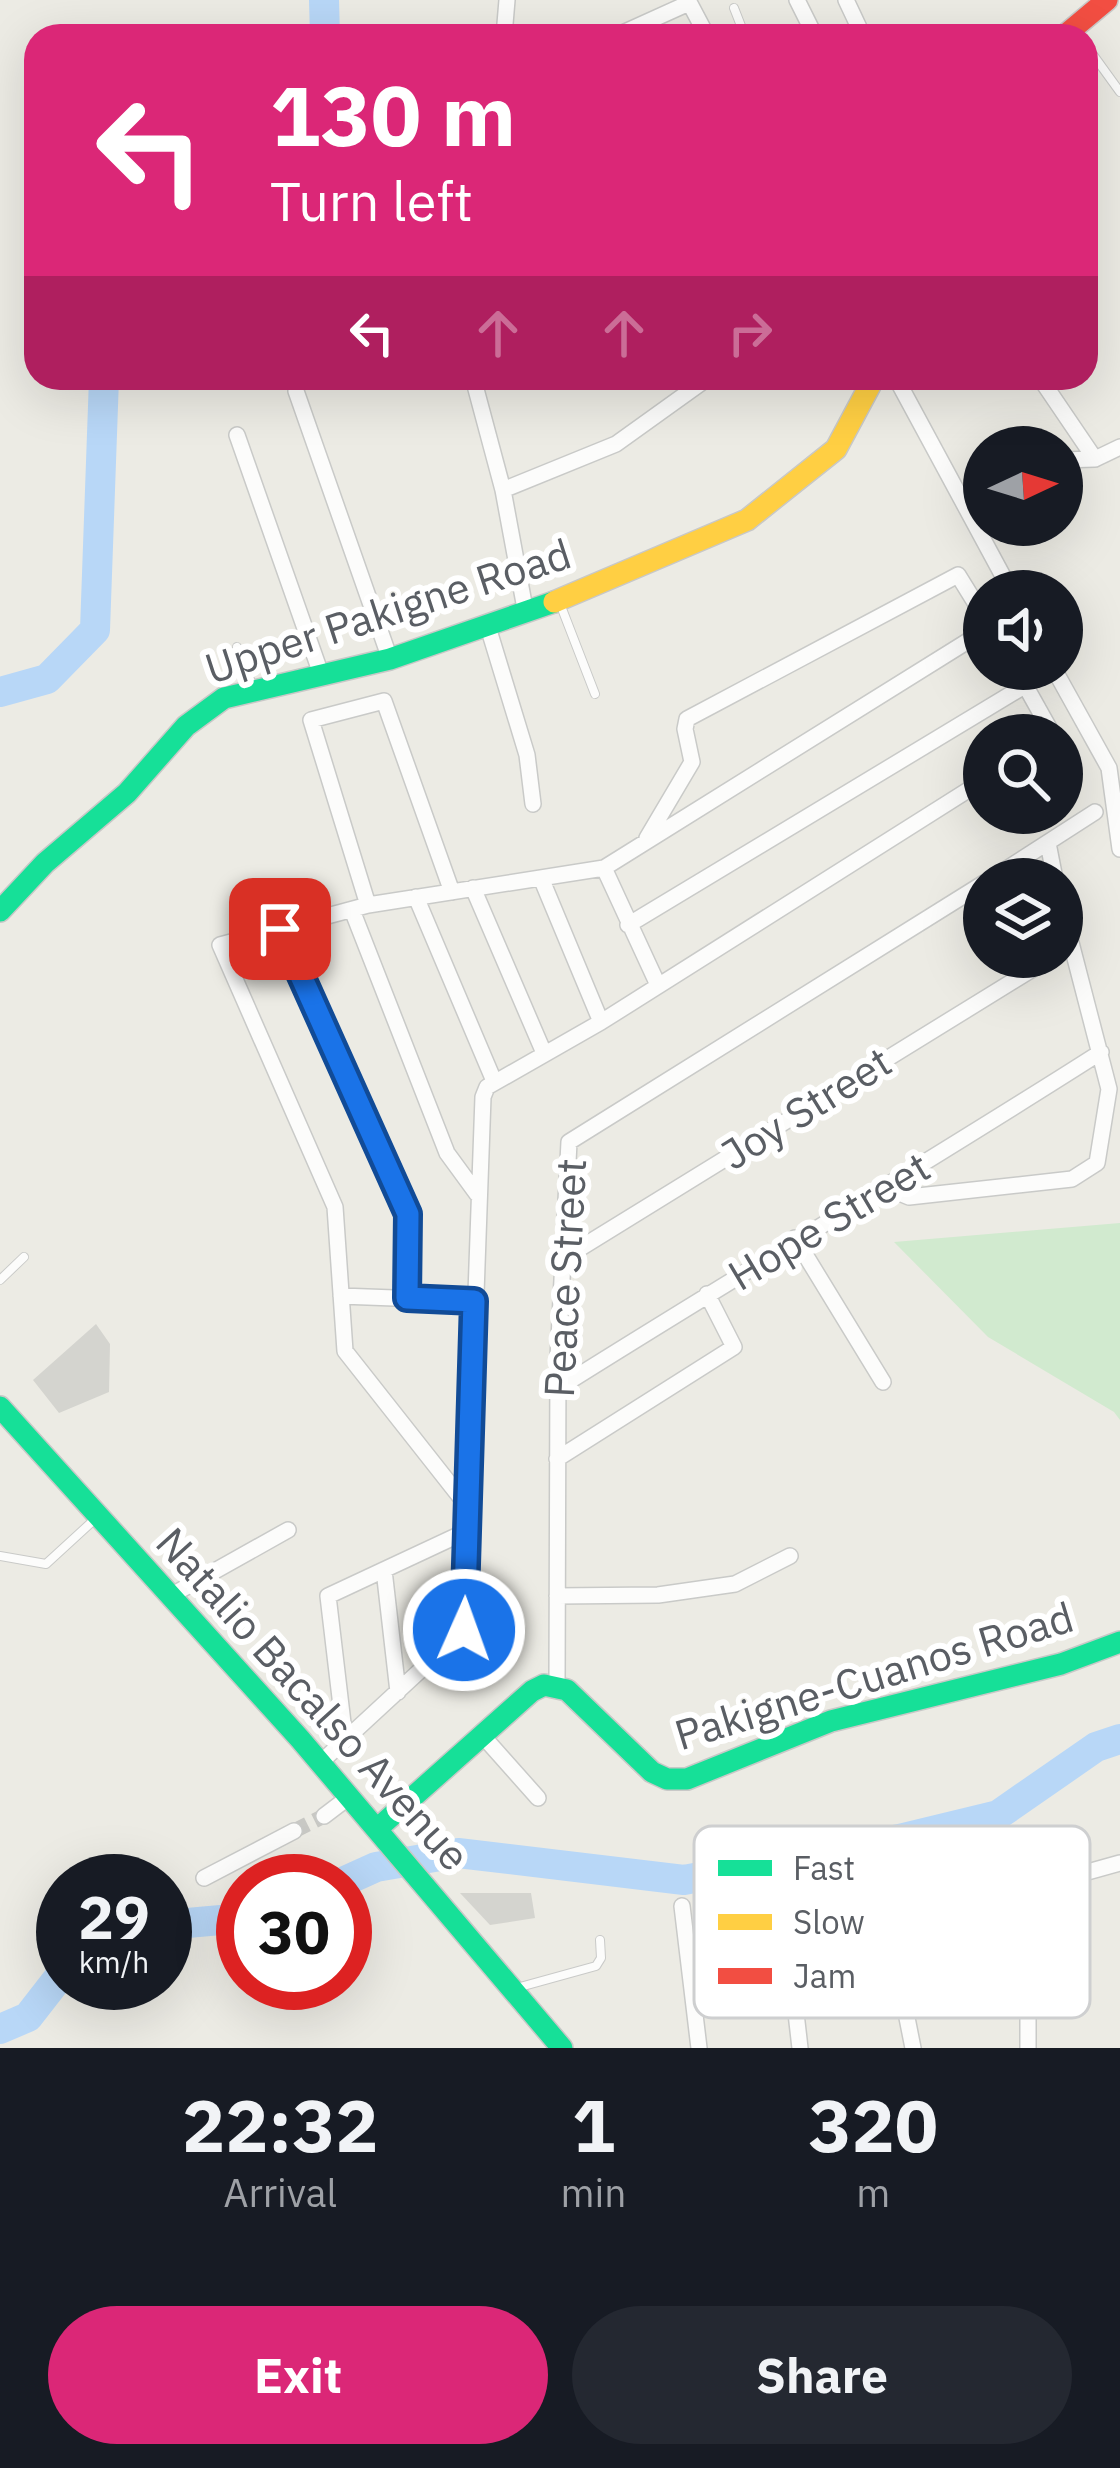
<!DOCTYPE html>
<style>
:root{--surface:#171b24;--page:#242831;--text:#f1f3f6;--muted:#9ea1a6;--accent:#db2777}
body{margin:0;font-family:"IBM Plex Sans",sans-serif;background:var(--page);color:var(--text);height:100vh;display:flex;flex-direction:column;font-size:45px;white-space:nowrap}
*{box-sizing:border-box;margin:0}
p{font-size:39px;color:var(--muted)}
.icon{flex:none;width:66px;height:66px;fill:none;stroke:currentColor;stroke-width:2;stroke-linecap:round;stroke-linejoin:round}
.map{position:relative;height:2048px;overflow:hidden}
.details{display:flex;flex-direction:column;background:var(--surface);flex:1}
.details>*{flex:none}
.hud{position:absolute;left:24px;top:24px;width:1074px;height:366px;border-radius:36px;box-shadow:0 12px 48px #0002;background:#db2777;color:#fff;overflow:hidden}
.needle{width:78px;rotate:86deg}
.buttons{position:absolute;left:963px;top:426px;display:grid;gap:24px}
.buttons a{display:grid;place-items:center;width:120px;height:120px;border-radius:50%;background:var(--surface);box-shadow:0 12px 48px #0002;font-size:60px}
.speed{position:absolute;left:36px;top:1854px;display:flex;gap:24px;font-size:60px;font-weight:700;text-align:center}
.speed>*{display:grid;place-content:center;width:156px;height:156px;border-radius:50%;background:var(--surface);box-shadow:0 12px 48px #0002;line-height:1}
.speed small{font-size:30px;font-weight:400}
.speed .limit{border:18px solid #d22;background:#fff;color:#111}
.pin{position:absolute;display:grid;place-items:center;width:102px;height:102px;color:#fff;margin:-51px;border-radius:24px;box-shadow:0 6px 18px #0006}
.me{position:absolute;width:132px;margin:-66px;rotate:2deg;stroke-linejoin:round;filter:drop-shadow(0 0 9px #0008)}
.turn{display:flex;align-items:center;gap:42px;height:252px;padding:0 48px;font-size:54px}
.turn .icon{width:156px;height:156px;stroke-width:2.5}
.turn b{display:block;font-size:84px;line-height:102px}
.lanes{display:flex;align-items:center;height:114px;padding:0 48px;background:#0003;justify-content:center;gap:60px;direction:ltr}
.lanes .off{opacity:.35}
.eta{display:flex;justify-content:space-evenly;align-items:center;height:204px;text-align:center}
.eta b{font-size:72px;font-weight:800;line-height:84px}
.cta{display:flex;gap:24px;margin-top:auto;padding:24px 48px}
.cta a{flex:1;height:138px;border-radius:72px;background:var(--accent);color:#fff;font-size:48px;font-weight:800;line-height:138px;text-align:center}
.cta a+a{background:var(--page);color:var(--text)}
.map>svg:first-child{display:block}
.green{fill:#d1eacf}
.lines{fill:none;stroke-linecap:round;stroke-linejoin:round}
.river{stroke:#b8d7f7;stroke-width:30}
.building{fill:#d4d4cf}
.street-tunnel{stroke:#c8c8c4;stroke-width:15;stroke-dasharray:15 8;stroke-linecap:butt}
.lane-casing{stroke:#c9cac8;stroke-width:10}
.street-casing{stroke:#c9cac8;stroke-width:18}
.fast-casing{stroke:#c8c8c7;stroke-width:24}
.slow-casing{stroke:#c8c8c7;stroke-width:24}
.jam-casing{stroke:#c8c8c7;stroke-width:24}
.lane{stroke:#fcfcfb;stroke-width:8}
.street{stroke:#fcfcfb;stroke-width:15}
.fast{stroke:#16e098;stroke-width:21}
.slow{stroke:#ffcf43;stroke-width:21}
.jam{stroke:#f24e42;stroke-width:21}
.route-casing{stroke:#114b97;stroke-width:30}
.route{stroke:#1a73e8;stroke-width:21}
.labels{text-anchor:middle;stroke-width:12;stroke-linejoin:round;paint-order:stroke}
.street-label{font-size:42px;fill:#5a5e64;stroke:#fff}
.key{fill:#fff;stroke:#cecfd0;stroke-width:3}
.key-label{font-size:33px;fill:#5a5e64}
</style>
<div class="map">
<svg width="1120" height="2048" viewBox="0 0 1120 2048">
<rect width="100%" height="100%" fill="#ecebe4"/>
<path class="green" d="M1120,1223V1420L1114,1412L988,1337L894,1242Z"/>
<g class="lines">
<path class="river" d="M324,0L325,36
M0,692L47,679L95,630L104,378
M345,1881L376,1867L458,1853L684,1880L899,1839L998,1815L1096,1747L1120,1739
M165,1925L243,1918
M0,2029L28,2017L63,1972"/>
</g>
<path class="building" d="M96,1324L110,1344L109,1392L59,1413L33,1380Z
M460,1893H531L535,1918L490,1925Z"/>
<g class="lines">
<path class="street-tunnel" d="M294,1831L324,1816"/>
<g class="lane-casing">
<path id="lane" d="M734,8L745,36
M1086,45L1120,92
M559,601L595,694
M237,647L253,687
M0,1280L24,1257
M0,1556L46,1564L94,1520
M520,1987L596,1966L601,1958L600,1940"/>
</g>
<g class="street-casing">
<path id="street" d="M688,0L707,36
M797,0L815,36
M846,0L863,36
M504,36L507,0
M616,36L689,3
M473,378L503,490L526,614
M896,378L1011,591
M1040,378L1095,459
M296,391L390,659
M237,435L321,674
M1062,460L1095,459L1120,447
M503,490L616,444L708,378
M962,498L984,489
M488,627L527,755L533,804
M1016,669L1053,735
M1054,669L1109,768L1120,849
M647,838L692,762L685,729L687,719L958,575L984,617
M1048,843L1055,879
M604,868L658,985
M541,878L601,1022
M991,879L1095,812
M473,888L544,1053
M416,897L494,1081
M368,905L311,720L384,701L452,892
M352,910L447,1153L477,1194
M628,925L1026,685
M280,929L408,1214L407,1298
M887,1188L909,1197L1072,1179L1097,1163L1109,1089L1062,908
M795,1238L883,1382
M561,1260L1052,957
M341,1296L474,1301
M557,1389C738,1275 921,1167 1101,1052
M557,1459L734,1347L707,1294
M468,1507L345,1351L335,1207L220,945L368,905L604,868L984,631
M384,1570L398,1692
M172,1595L288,1530
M557,1596L658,1595L735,1584L790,1556
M557,1686L558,1358L569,1142L984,883
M482,1735L538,1798
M345,1740L328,1596L467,1531
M320,1763L464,1630L483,1097L487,1087L601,1022L984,780
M324,1816L349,1797
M204,1878L294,1831
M998,1897L1120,1863
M682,1906L699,2048
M885,1907L913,2048
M786,1926L800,2048
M1028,2048V1988"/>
</g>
<g class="fast-casing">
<path id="fast" d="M0,911L45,863L127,793L186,726L224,698L390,659L554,602
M0,1407L300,1739L562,2048
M377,1829L532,1691L544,1685L567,1690L652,1772L667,1779H687L831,1721L1061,1664L1120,1642"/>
</g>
<g class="slow-casing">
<path id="slow" d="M554,602L747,520L836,449L874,378"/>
</g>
<g class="jam-casing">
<path id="jam" d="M1064,36L1107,0"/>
</g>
<use href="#lane" class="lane"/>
<use href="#street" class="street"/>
<use href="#fast" class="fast"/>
<use href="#slow" class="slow"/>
<use href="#jam" class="jam"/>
</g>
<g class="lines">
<g class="route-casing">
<path id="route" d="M280,929L408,1214L407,1298L474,1301L464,1630"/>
</g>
<use href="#route" class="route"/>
</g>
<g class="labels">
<g class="street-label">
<text transform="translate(388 611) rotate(-18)" y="15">Upper Pakigne Road</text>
<text transform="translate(806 1108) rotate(-32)" y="15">Joy Street</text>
<text transform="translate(829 1221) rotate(-31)" y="15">Hope Street</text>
<text transform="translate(565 1278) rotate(-87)" y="15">Peace Street</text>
<text transform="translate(874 1676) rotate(-17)" y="15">Pakigne-Cuanos Road</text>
<text transform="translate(313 1699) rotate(48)" y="15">Natalio Bacalso Avenue</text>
</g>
</g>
<rect x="694" y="1826" width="396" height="192" rx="18" class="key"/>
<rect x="718" y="1860" width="54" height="16" fill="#16e098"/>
<rect x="718" y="1914" width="54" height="16" fill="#ffcf43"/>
<rect x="718" y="1968" width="54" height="16" fill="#f24e42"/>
<g class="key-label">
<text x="793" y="1880">Fast</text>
<text x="793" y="1934">Slow</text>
<text x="793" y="1988">Jam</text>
</g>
</svg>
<div class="buttons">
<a><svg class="needle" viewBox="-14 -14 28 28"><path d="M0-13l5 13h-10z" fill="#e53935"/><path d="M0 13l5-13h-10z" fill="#9ea1a6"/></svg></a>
<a><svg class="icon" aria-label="sound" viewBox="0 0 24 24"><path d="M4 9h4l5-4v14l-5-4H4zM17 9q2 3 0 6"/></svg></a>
<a><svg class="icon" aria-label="search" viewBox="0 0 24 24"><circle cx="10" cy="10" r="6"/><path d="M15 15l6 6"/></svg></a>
<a><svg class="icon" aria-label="layers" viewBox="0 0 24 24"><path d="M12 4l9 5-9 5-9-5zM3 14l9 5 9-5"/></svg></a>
</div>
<div class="speed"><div>29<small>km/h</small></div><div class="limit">30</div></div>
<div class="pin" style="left:280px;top:929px;background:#d93025"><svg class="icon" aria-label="arrive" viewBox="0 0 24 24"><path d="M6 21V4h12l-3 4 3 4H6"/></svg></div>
<svg class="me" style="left:464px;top:1630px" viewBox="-20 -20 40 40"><circle r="17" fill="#1a73e8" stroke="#fff" stroke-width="3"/><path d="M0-11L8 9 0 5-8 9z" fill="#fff"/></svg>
<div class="hud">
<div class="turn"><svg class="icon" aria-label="left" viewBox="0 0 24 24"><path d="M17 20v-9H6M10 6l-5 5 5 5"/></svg><div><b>130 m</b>Turn left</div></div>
<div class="lanes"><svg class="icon" aria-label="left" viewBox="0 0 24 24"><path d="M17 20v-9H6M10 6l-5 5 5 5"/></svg><svg class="icon off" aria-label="ahead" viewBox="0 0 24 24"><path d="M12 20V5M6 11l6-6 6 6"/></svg><svg class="icon off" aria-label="ahead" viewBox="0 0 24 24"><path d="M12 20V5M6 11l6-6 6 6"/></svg><svg class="icon off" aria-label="right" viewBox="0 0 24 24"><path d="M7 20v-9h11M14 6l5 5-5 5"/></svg></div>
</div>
</div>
<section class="details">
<div class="eta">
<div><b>22:32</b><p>Arrival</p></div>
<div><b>1</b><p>min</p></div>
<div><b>320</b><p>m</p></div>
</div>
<div class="cta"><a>Exit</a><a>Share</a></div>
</section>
